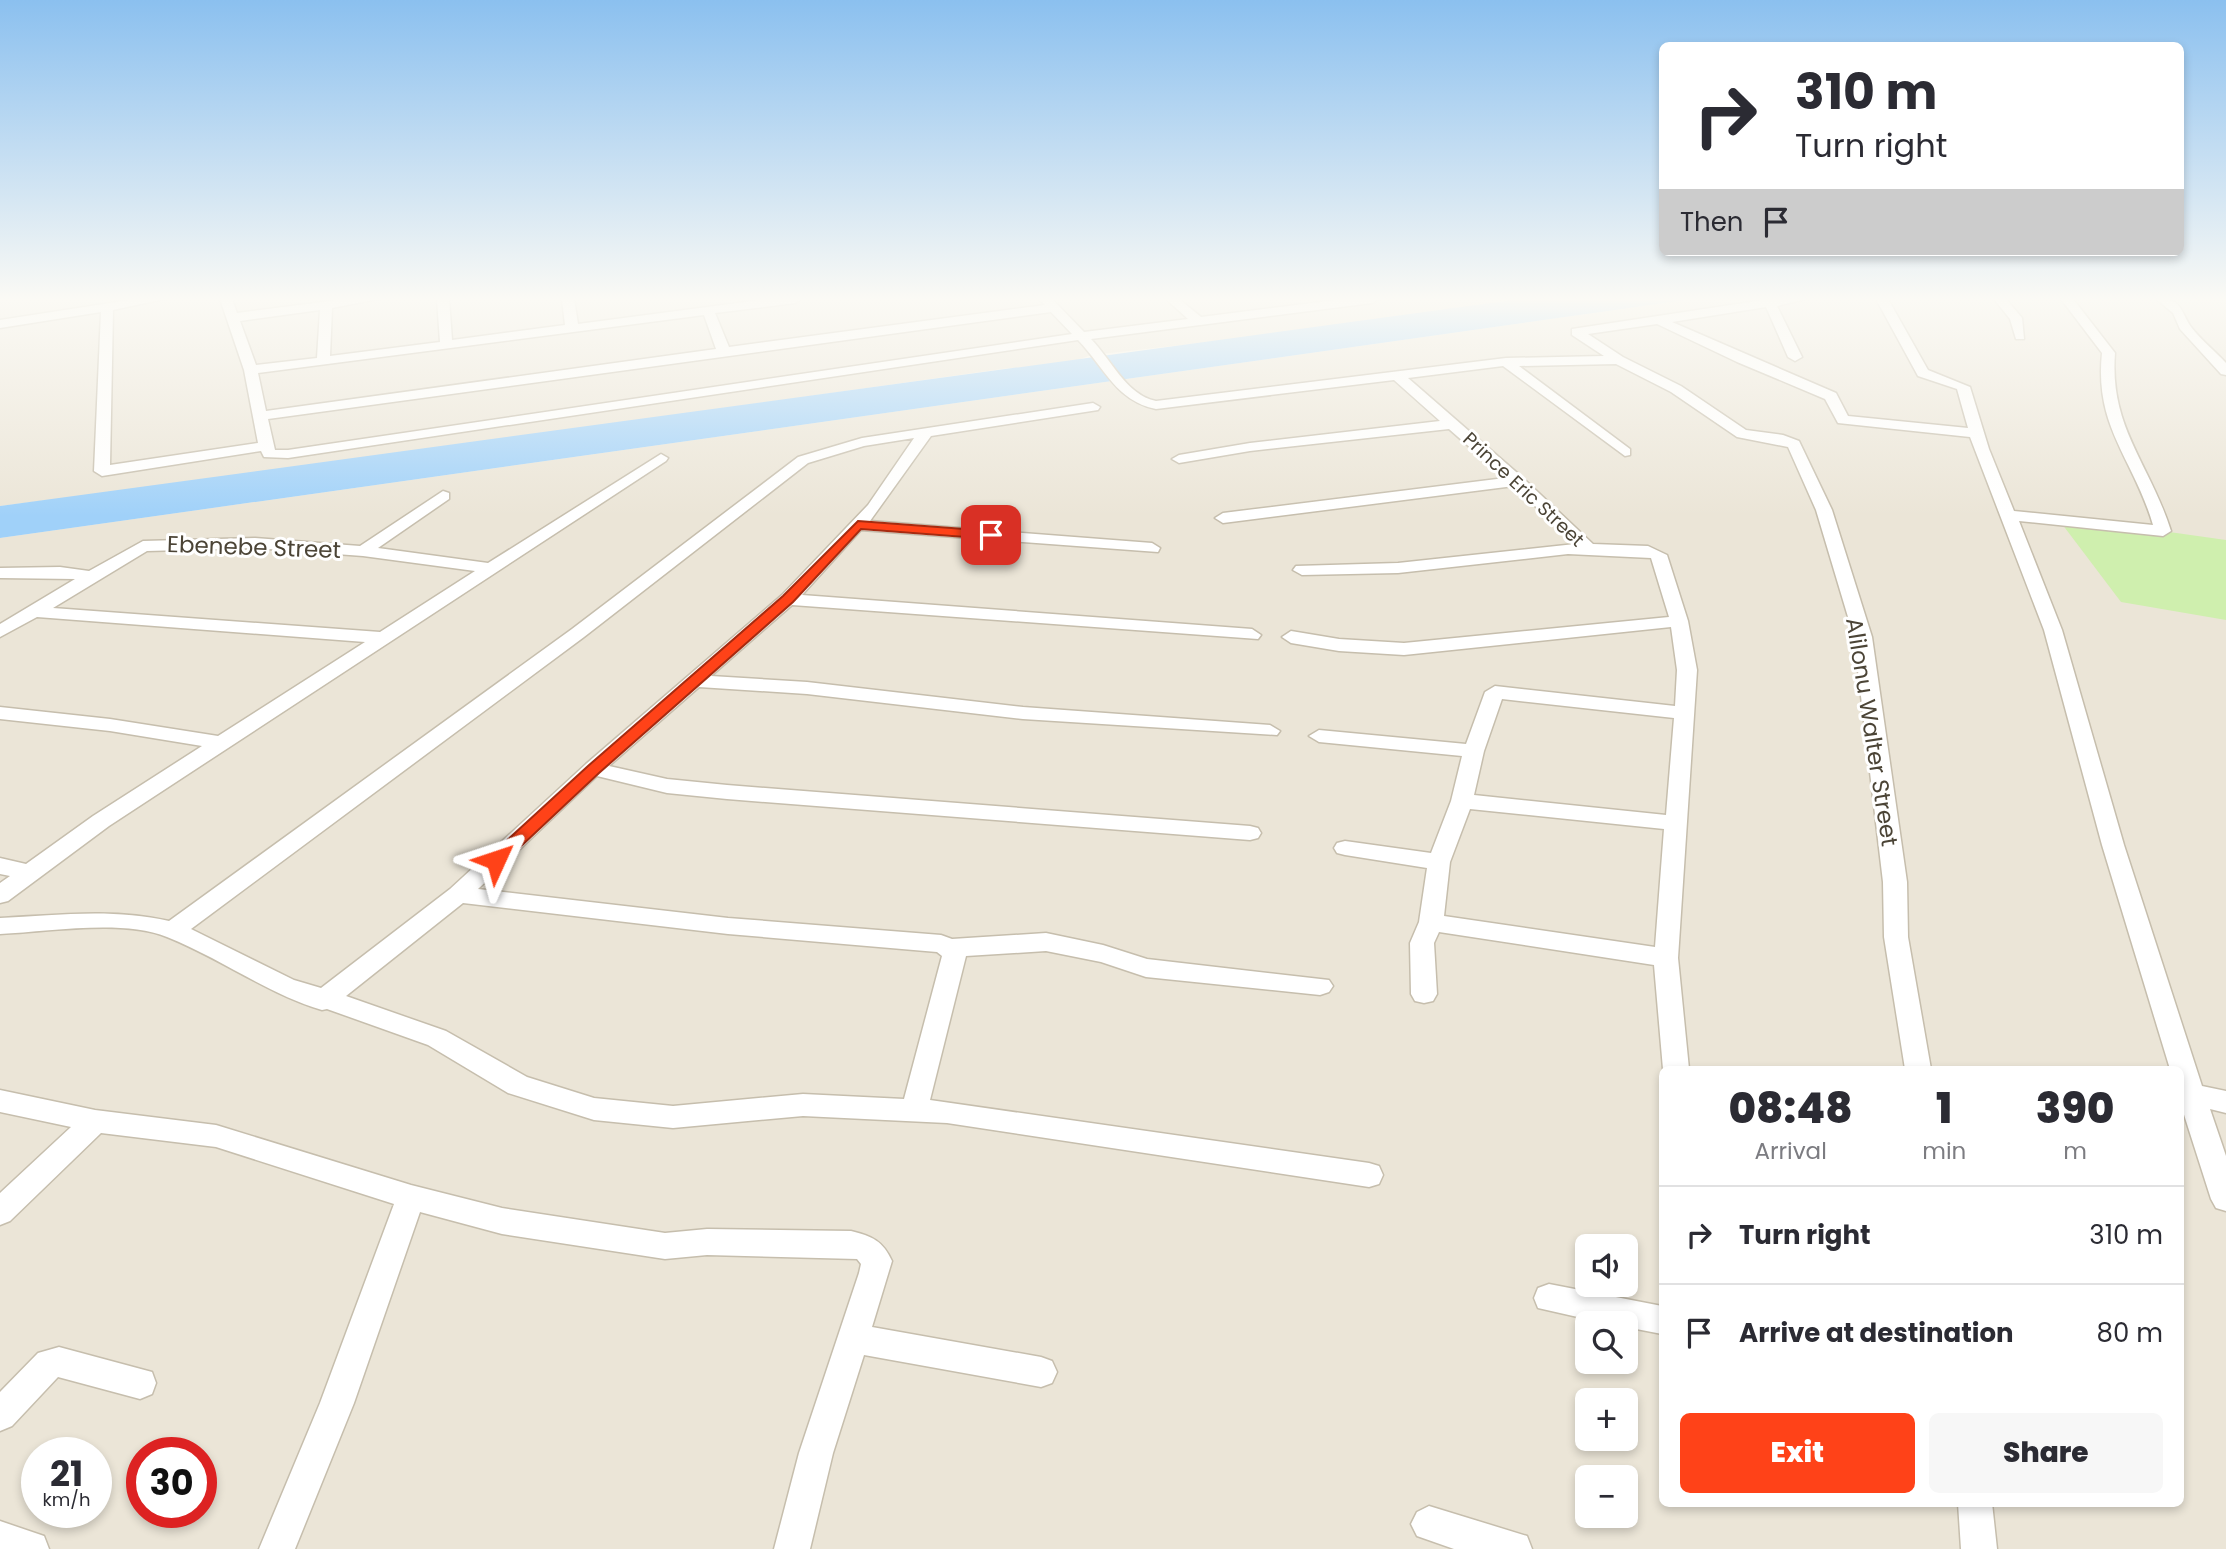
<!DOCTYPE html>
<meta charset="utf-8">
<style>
:root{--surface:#fff;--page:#f7f7f7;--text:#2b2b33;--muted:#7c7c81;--line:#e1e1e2;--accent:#ff4218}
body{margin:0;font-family:Poppins,sans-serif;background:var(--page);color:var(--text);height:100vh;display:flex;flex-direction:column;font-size:26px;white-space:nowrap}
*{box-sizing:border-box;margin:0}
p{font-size:23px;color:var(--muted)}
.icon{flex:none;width:38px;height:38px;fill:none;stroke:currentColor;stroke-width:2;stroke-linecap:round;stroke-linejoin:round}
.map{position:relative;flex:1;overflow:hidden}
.side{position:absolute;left:1659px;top:1066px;width:525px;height:441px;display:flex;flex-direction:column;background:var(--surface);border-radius:10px;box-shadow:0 4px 10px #0003}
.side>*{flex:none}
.top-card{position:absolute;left:1659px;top:42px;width:525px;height:214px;border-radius:10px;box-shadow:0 4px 10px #0003;background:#fff;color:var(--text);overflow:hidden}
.tools{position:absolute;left:1575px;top:1234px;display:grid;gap:14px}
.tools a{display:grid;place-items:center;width:63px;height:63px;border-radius:10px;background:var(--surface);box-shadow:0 4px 10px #0003;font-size:35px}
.speed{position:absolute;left:21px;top:1437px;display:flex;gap:14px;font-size:35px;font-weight:700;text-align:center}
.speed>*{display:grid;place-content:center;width:91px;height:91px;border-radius:50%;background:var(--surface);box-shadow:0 4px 10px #0003;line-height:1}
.speed small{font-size:18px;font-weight:400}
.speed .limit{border:10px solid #d22;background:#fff;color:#111}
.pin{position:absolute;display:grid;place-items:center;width:60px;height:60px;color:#fff;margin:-30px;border-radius:14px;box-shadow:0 4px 10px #0006}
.me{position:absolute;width:77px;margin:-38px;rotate:48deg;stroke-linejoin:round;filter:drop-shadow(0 0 5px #0008)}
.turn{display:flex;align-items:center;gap:24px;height:147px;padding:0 21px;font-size:32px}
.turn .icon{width:91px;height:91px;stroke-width:2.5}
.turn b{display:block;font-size:49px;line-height:60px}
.then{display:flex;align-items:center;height:66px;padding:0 21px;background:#0003;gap:14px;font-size:26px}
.eta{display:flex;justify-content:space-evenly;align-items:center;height:119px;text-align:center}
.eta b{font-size:42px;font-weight:800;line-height:49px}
.action{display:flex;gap:14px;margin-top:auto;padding:14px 21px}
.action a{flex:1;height:80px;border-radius:10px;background:var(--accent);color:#fff;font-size:28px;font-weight:800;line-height:80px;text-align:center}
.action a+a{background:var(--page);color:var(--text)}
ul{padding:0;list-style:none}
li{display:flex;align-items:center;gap:21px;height:98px;padding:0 21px;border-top:2px solid var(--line)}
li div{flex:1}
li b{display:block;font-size:26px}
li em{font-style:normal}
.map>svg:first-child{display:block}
.residential{fill:#ebe5d7;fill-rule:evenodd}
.green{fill:#cfefae}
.water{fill:#a0d1f9}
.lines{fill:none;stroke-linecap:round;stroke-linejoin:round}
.minor-casing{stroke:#c6bead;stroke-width:3}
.minor{fill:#fff;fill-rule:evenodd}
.route{fill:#ff4218;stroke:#a62b10;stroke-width:2}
.labels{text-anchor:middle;stroke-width:6;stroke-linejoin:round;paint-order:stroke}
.far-street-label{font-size:19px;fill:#4b4436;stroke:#fff}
.street-label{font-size:23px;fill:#4b4436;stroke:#fff}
</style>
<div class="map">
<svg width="2226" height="1549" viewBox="0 0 2226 1549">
<rect width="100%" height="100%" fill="#f6f3e9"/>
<path class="residential" d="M0,299H1526L1255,337L1092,355L1053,368H1009L225,478L0,506Z
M1693,299H2226V1549H0V538ZM1662,1069H2180V1503H1662ZM1587,1246H1626V1284H1587ZM1587,1323H1626V1362H1587ZM1587,1400H1626V1438H1587ZM37,1452H96V1512H37ZM142,1452H201V1512H142ZM1587,1477H1626V1516H1587Z"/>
<path class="green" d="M2056,516L2226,540V620L2121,602Z"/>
<path class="water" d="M1520,299H1693L0,538V506Z"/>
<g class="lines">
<g class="minor-casing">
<path id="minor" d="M136,299H164L113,310L110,465L258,443L244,370L220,299H232L237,313L346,299H378L332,308L330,356L440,342L437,299H449L452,340L565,325L562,299H574L578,324L768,299H801L795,303L715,313L729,347L1045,305L1039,299H1052L1084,332L1188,319L1166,299H1179L1201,317L1344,299H1378L1372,303L1091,339C1111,359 1126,395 1156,401L1506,358L1604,356L1572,335V329L1770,299H1805L1777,306L1802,357L1795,361L1788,357L1766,307L1672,322L1836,393L1848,416L1968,428L1957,389L1918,376L1876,299H1888L1928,370L1970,387L1989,449L2014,511L2153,525C2134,459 2094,428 2102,353L2061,299H2073L2115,353C2109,427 2150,464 2171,531L2163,536L2019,521L2062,630L2124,845L2202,1086L2226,1091V1113L2210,1109L2226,1156V1211L2216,1208L2211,1199L2180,1102V1069H2170L2102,845L2044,630L1970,437L1838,423L1825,399L1737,362L1657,324L1588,334L1623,357L1681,386L1746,430L1783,435L1799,441L1832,510L1872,637L1907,882L1908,937L1931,1069H1905L1884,937L1883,882L1854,637L1816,510L1788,447L1737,437L1671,392L1616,364L1519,366L1630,449V455L1625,456L1503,366L1408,378L1523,478L1593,544L1648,546L1667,555L1688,621L1697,670L1678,958L1689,1069H1663L1654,965L1439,932L1434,943L1437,994L1433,1001L1424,1003L1415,1001L1411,994L1410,943L1419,922L1427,868L1345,855L1337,853L1334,848L1337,843L1345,841L1431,853L1451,801L1462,756L1319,742L1309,736L1319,730L1466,744L1485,692L1495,686L1675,706L1677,670L1671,627L1404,655L1339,651L1291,643L1282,637L1291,631L1339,639L1404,643L1669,617L1651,558L1568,554L1398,573L1302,575L1293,570L1296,566L1398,563L1575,544L1514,486L1223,523L1215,518L1223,513L1505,478L1449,429L1250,451L1179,463L1172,459L1179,455L1250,443L1440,421L1394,380L1156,409C1116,401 1105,368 1078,340L288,458L264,457L261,451L102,476L94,471L101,312L0,328V320ZM320,310L317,358L256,365L240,321ZM1051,312L1072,334L288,450H275L268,419ZM704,315L716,349L266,411L258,373ZM1502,699L1674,718L1666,815L1474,795L1484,751ZM1470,809L1664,829L1655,947L1444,916L1450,862Z
M1994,299H2006L2022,318L2024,339H2016L2010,319Z
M2156,299C2183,299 2179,309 2191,327C2201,340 2215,351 2226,363V375L2221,374L2180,329L2173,313Z
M1093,403L1100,407L1098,410L931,436L870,521L1152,543L1160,548L1158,552L861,530L802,595L1252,629L1261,635L1258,639L792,605L711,676L807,682L1023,707L1270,725L1280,731L1277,735L1023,719L807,694L699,687L609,766L667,779L727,785L1250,826L1258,828L1261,833L1258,838L1250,840L727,799L667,793L597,776L478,889L728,918L941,935L952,939L1046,933L1103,945L1147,959L1329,980L1333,986L1329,992L1320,995L1146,977L1101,962L1046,951L966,956L930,1100L1369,1163L1379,1166L1383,1175L1379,1184L1369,1187L947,1123L803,1116L673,1128L594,1120L508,1093L428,1045L327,1009L322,1010C268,994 220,958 167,937C122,919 48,932 0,934V918C56,915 114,908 169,921L572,629L798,457L862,438ZM914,438L868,505L782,595L586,764L450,889L321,988L294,980L191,929L584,637L808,463L864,446ZM463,903L728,934L937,952L942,956L904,1099L803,1094L673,1106L594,1098L527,1077L446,1031L346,996Z
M661,454L668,458L666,461L109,826L8,901L0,903V883L10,876L0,874V858L26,864L93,816L202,746L110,731L0,719V707L110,719L218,736L365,642L37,617L0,637V624L75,579L0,578V568L60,567L89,571L143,541L255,538L360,546L443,491L449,493V499L378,548L488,563ZM255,548L363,556L475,571L380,632L53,608L147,551Z
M0,1090L95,1110L216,1125L411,1185L502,1208L665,1233L707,1229L851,1231C872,1236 883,1241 892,1261L872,1327L1041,1357L1052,1361L1057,1372L1052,1383L1041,1387L864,1355L833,1453L810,1549H774L799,1453L859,1273L861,1264L857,1259L707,1255L665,1259L502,1234L420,1212L354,1403L295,1549H259L320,1403L394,1204L216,1147L101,1133L10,1221L0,1225V1193L71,1127L0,1112Z
M1549,1284L1662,1306V1334L1626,1327V1323H1604L1538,1308L1534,1298L1538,1288Z
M59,1347L152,1372L156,1383L152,1394L140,1399L58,1377L12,1426L0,1431V1392L38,1353Z
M1958,1503H1992L1997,1549H1961Z
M1429,1506L1527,1536L1532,1549H1454L1417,1536L1411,1524L1417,1512Z
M0,1521L44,1536L49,1549H0Z"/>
</g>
<use href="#minor" class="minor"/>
</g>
<linearGradient id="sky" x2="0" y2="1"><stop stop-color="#8bc0ef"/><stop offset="0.58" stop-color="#fbfaf5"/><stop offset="1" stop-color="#fbfaf5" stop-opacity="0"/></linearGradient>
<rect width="2226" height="516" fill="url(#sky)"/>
<path class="route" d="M858,521L991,531L998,535L991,539L861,529L793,602L599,773L502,864H490L488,860L490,856L588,766L783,596Z"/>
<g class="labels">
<g class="far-street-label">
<text transform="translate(1524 489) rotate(43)" y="7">Prince Eric Street</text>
</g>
<g class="street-label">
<text transform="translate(254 547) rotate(2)" y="8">Ebenebe Street</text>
<text transform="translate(1872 732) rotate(81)" y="8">Alilonu Walter Street</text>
</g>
</g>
</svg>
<div class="tools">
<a><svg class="icon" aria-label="sound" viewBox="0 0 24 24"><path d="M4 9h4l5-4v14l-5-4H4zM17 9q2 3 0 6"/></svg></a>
<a><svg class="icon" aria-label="search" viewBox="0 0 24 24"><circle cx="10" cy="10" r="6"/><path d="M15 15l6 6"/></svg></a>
<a>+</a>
<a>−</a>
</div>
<div class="speed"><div>21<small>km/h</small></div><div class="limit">30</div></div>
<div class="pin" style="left:991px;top:535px;background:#d93025"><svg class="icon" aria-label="arrive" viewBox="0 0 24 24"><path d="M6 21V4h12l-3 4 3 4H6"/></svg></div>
<svg class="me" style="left:496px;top:860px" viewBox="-20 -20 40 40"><path d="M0-17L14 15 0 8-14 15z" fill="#ff4218" stroke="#fff" stroke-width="4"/></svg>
<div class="top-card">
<div class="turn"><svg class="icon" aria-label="right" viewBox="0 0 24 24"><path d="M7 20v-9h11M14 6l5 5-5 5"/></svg><div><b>310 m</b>Turn right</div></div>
<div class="then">Then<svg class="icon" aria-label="arrive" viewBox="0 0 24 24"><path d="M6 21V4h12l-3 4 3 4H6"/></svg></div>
</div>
<section class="side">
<div class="eta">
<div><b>08:48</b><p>Arrival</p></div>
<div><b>1</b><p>min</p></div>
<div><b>390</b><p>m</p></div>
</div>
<ul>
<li><svg class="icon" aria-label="right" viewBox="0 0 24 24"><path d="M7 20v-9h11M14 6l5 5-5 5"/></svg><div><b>Turn right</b></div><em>310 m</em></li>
<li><svg class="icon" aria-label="arrive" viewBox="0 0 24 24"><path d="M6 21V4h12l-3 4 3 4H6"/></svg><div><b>Arrive at destination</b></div><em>80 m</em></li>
</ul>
<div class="action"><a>Exit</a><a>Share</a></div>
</section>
</div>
